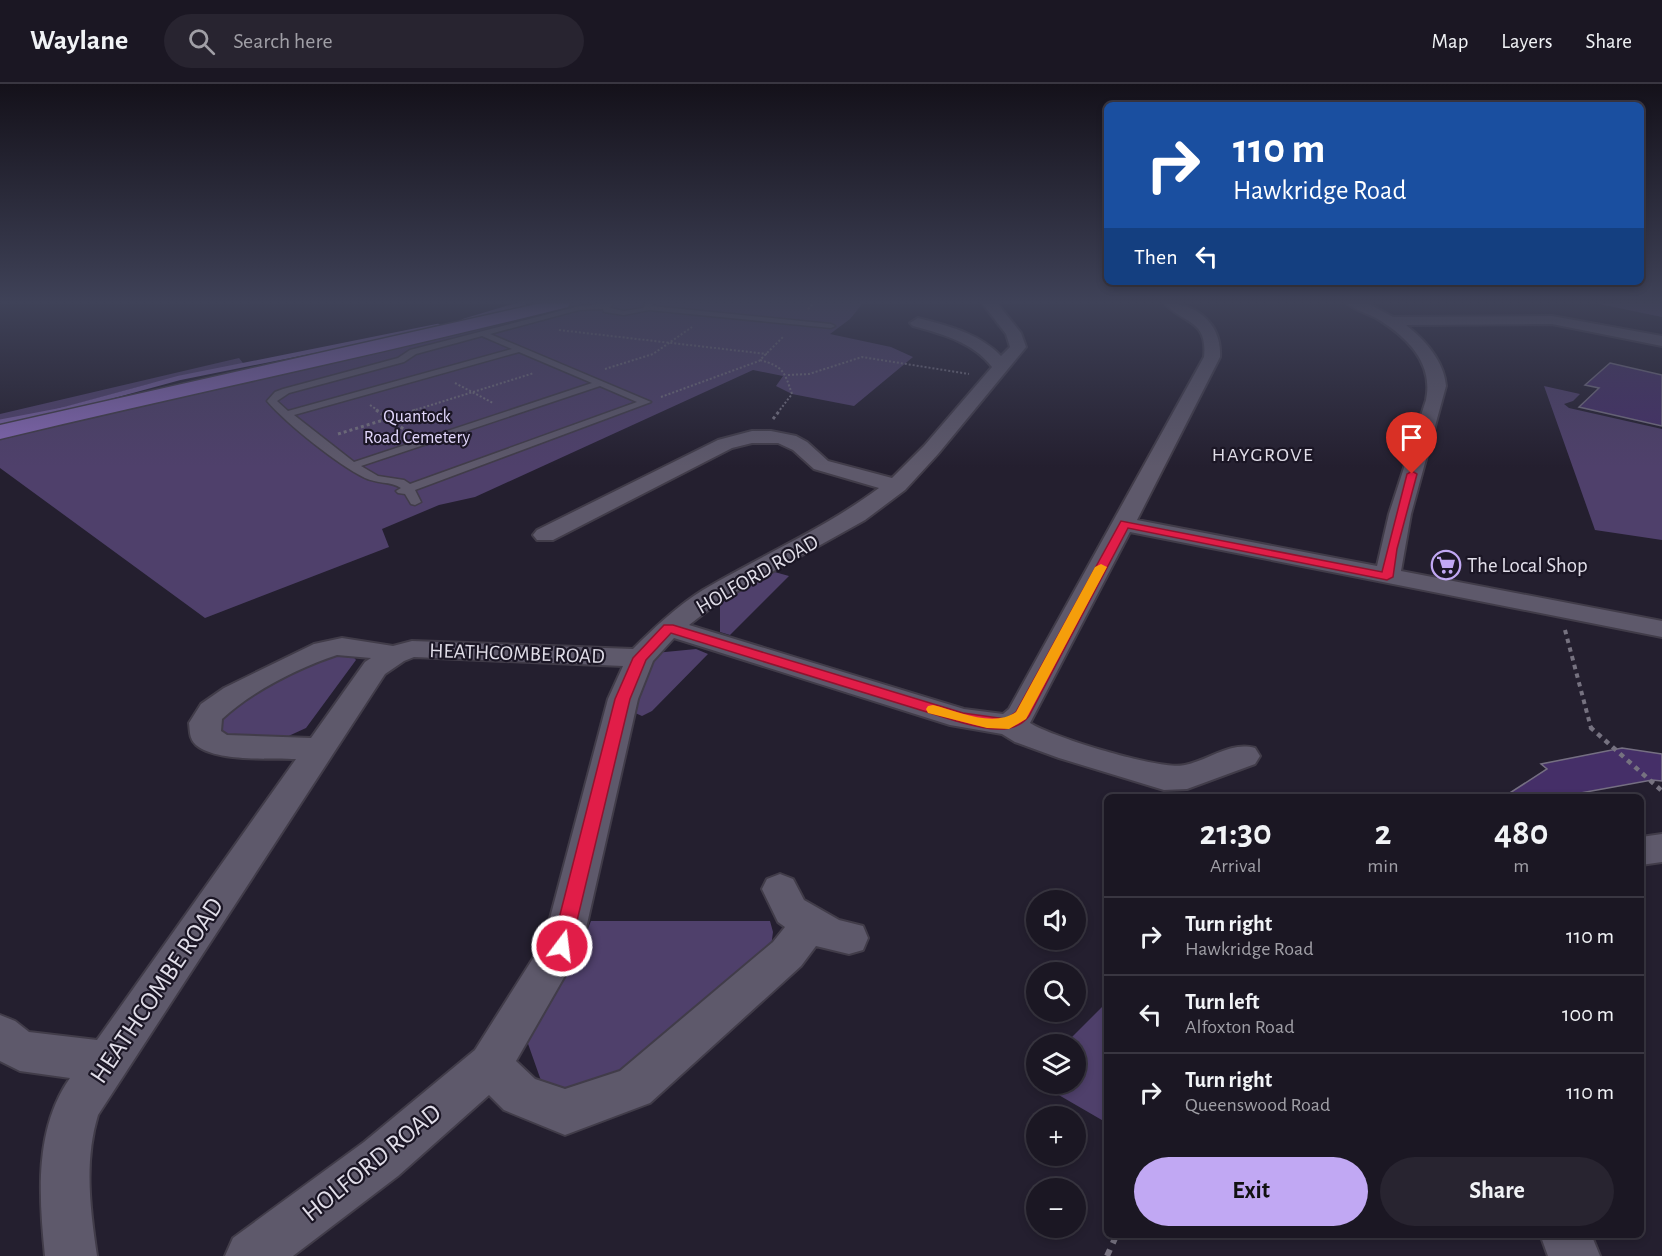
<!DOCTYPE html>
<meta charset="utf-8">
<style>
:root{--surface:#1b1723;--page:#282430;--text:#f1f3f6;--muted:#a09fa6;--line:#393641;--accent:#c1a8f3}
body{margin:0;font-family:"Alegreya Sans",sans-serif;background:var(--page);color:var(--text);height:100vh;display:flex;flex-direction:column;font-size:22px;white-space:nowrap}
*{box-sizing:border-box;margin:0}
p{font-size:20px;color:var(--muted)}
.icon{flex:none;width:33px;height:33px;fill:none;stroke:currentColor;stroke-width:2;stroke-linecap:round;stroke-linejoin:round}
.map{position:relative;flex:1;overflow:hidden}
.sheet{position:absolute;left:1104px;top:710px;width:540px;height:444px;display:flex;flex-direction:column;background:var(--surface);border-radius:9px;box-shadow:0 3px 9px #0003,0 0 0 2px var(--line)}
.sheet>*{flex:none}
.hud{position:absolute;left:1104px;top:18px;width:540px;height:183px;border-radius:9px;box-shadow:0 3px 9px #0003,0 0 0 2px var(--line);background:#1a4fa0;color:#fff;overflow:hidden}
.fabs{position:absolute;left:1026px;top:806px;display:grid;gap:12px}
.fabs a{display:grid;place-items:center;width:60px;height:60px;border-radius:50%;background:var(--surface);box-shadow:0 3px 9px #0003,0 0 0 2px var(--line);font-size:30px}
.pin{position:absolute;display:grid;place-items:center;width:51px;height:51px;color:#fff;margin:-62px -26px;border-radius:50% 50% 50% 0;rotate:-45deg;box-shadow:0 0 6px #0007}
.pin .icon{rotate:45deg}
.me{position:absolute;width:66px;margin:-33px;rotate:15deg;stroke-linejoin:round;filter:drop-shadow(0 0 4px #0008)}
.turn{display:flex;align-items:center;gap:21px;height:126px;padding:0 30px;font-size:27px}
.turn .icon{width:78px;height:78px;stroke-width:2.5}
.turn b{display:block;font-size:42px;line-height:51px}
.then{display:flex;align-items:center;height:57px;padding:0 30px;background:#0003;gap:12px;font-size:22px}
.eta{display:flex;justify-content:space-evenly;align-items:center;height:102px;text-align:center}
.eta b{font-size:36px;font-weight:700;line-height:42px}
.button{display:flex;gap:12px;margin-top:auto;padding:12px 30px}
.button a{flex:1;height:69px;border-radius:36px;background:var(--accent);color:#111;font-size:24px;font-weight:700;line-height:69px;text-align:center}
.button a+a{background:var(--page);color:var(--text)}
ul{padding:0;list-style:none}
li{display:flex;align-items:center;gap:18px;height:78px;padding:0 30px;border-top:2px solid var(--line)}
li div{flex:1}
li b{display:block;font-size:22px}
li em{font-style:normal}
header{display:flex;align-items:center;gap:36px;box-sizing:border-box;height:84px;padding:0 30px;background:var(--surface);border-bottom:2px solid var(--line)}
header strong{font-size:28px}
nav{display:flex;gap:33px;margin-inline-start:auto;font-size:21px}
.search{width:420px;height:54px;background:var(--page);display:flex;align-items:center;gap:15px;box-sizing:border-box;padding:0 21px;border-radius:33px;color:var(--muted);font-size:22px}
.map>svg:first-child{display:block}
.green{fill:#4f406b}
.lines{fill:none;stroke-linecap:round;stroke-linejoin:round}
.stream-far1{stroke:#755f9d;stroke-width:4.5}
.stream{stroke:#755f9d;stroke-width:5}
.building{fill:#452f68;stroke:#756f82;stroke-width:1.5}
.service-casing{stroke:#413c49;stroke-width:3}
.minor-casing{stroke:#413c49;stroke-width:4}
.primary-casing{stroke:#413c49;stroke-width:3}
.path-far4{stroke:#767280;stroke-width:2;stroke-dasharray:2 2;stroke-linecap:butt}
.path-far3{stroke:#767280;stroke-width:3;stroke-dasharray:3 3;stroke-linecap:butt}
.path-far2{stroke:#767280;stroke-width:4;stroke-dasharray:4.5 4.5;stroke-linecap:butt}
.path-far1{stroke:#767280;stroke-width:4.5;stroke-dasharray:5 5;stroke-linecap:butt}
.path{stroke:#767280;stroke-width:6;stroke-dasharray:7 7;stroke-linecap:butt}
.service{fill:#5e596b;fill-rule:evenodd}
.minor{fill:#5e596b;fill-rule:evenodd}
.primary{fill:#8367b2;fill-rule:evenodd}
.route{fill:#e11d48;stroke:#92132f;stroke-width:1.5}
.slow{fill:#f59e0b}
.labels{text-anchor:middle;stroke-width:4.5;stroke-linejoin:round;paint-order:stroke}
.far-park-label{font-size:18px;fill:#e2d7fc;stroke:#1b1625}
.far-quarter-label{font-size:20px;letter-spacing:1.5px;fill:#e1dee9;stroke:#1b1625}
.poi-label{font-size:21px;fill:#e1dee9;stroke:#1b1625;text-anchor:start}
.street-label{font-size:21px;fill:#e1dee9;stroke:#1b1625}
.near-street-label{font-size:26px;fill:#e1dee9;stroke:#1b1625}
</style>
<header>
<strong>Waylane</strong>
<div class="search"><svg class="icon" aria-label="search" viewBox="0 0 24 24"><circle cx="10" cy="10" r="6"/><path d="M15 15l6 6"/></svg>Search here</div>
<nav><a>Map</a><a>Layers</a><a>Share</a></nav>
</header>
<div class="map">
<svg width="1662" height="1172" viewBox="0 0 1662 1172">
<rect width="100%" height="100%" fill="#241f2f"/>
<path class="green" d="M573,219H863L850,235L830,250L891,263L913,273L854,322L792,310L776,302L783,292L753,286L475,413L439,421L382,445L389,463L205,534L0,384V353L445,252Z
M1662,219V233L1599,220V219Z
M239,274L243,279L249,281L149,300L0,341V330Z
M1544,302L1580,310L1573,317L1564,320L1569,324L1662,345V456L1595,446Z
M771,487L789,492L730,551L720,548V513Z
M696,565L708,570L652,627L642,632L633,628L655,569Z
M351,570L356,576L306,644L282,655L219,651L223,622L319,571Z
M591,837H770L773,848L771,863L616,995L574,1012L545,1008L526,954L574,879Z
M1107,918V1039L1038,999H1076V960H1065Z"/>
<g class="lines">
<path class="stream-far1" d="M464,237L524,219
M58,327L179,294L438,242"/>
<path class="stream" d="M0,338L63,326"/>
</g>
<path class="building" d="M1610,279L1662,291V342L1579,323L1599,304L1585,301Z
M1622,664L1662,670V697L1652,696L1564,712H1505L1547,685L1541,680Z"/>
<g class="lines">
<g class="service-casing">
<path id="service" d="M613,219L610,224L624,227L643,224L646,219H654L652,222L831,240L835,242L831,244L649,226L624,231L604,228L603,225L579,226L490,250L651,318L415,406L421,418L415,421L411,420L405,410L398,409L396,407L401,404C390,397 377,400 365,394C337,380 288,341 267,317L275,308L283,305L398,274L410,266L579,222ZM482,252L512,265L288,327L277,317L289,309L404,278L416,270ZM519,268L592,299L354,378L294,331ZM600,302L637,318L410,400L404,396L378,392L361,382Z"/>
</g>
<g class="minor-casing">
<path id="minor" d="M982,219H997L1021,249L1026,263L938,370L905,406L865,436L720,517L689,541L964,625L1003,630L1009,625L1204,273C1208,235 1183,240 1164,219C1196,219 1222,239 1220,273L1137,436L1377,482L1389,430L1426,316C1434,278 1406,252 1376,234C1367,229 1354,226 1347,219H1367L1393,233L1552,232L1662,252V262L1552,240L1406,241C1425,256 1444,277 1446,302L1411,430L1401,487L1662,537V553L1130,448L1030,639C1052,653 1161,687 1185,681C1209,676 1231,657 1255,664L1260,672L1255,680L1187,705L1164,706L1059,674L1015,658L1002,650L950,641L674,554L653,577L638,615L582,862L516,977L535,995L565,1005L620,987L773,858L785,843L778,838L762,805L767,795L780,790L793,795L804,816L839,836L863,842L868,854L863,866L849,870L816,862L801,882L650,1019L565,1051L504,1026L489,1011L398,1092L293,1172H225L233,1154L364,1058L475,966L544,857L608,615L623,582L414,573L404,577L385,590L98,1031C84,1077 90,1125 97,1172H45C39,1113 34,1045 70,994L20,987L0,977V931L15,937L29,948L97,956L296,675C270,674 216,678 196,661C189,655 190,646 189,639L201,620L224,604L314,560L342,554L393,562L412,557L633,565C654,544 677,522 703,506C762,471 824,445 879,404L814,385L793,366L778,359H752L732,364L553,456H537L533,451L537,446L718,356L752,347H771L796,352L807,358L828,377L892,394L924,362L992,283C973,258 942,250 913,242L910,239L918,234C948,242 979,249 1001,272L1010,263L1006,250ZM337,571L371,574L365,578L311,654L227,651L221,647L222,635C252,607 298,584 337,571Z
M1662,750V778L1641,781V753Z
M1540,1150H1591L1600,1172H1548Z"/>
</g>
<g class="primary-casing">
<path id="primary" d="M541,219H570L568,223C379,270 189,310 0,355V341Z"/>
</g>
<path class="path-far4" d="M808,225L814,219
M559,246L767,270
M760,276C784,283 784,287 792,310L779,327
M605,285L653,270L692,243
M788,291L809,290L862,273L969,290
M455,299L493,319
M661,313L759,277L784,252
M370,321L379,327
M412,327L534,289"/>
<path class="path-far3" d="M376,326L408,348
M773,335L780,326
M338,350L416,326"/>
<path class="path-far2" d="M1565,546L1591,644"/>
<path class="path-far1" d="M1590,643L1662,707"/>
<path class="path" d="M1107,1172L1117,1150"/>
<use href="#service" class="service"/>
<use href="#minor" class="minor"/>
<use href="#primary" class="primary"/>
</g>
<linearGradient id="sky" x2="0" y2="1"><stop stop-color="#14111a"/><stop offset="0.57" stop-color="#3f4258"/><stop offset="1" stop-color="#3f4258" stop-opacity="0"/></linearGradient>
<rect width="1662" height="383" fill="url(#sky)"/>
<path class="route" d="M1412,387L1417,390L1397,465L1393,493L1387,496L1128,444L1029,632C1012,654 979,643 956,637L671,549L646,576L630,615L571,862L568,868L562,870L555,868L552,862L615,615L633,574L664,541H673L963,629L1006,635L1016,628L1121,437L1382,488L1407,390Z"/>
<path class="slow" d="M1101,480L1107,483L1026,635L1009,645L987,644L928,629L926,625L928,622L933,621C958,627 993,644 1016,628L1095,483Z"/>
<defs>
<g id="supermarket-ring" transform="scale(1.5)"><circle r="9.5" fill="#1b1625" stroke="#c1a8f3" stroke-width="1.5"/><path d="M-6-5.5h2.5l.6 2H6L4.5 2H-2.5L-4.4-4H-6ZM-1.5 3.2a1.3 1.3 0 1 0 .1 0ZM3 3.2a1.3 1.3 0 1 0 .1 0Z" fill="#c1a8f3"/></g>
</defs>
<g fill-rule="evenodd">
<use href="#supermarket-ring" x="1446" y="481"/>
</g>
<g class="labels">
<g class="far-park-label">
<text x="417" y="338">Quantock<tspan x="417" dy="21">Road Cemetery</tspan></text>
</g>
<g class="far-quarter-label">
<text x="1263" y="377">HAYGROVE</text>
</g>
<g class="poi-label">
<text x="1467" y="488">The Local Shop</text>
</g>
<g class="street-label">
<text transform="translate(757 490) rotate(-30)" y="7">HOLFORD ROAD</text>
<text transform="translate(517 569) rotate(2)" y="7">HEATHCOMBE ROAD</text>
</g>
<g class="near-street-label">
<text transform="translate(156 906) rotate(-56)" y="9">HEATHCOMBE ROAD</text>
<text transform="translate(371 1078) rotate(-39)" y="9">HOLFORD ROAD</text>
</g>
</g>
</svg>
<div class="fabs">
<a><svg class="icon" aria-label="sound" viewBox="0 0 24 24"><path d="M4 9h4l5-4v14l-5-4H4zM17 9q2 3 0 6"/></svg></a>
<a><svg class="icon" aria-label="search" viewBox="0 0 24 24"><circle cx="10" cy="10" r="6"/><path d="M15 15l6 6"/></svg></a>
<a><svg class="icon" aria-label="layers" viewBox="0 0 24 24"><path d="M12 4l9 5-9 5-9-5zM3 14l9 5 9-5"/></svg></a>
<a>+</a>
<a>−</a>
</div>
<div class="pin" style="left:1412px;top:390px;background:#d93025"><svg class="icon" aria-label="arrive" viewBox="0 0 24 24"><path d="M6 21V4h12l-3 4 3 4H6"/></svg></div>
<svg class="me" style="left:562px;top:862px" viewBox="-20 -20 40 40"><circle r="17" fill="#e11d48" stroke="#fff" stroke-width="3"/><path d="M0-11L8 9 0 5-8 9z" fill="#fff"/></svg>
<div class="hud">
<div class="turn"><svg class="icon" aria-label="right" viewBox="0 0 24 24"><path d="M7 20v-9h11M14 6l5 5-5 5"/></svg><div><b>110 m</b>Hawkridge Road</div></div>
<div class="then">Then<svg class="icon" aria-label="left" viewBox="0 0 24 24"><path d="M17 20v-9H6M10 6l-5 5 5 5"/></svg></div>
</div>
<section class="sheet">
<div class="eta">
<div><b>21:30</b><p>Arrival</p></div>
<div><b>2</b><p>min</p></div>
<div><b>480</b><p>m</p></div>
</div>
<ul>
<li><svg class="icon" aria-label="right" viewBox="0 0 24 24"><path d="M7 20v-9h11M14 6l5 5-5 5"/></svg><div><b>Turn right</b><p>Hawkridge Road</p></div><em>110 m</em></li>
<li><svg class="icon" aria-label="left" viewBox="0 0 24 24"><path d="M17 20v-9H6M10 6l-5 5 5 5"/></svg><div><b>Turn left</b><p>Alfoxton Road</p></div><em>100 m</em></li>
<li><svg class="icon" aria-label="right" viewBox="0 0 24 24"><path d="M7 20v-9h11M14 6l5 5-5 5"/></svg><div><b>Turn right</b><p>Queenswood Road</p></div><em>110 m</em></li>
</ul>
<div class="button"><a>Exit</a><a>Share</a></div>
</section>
</div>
